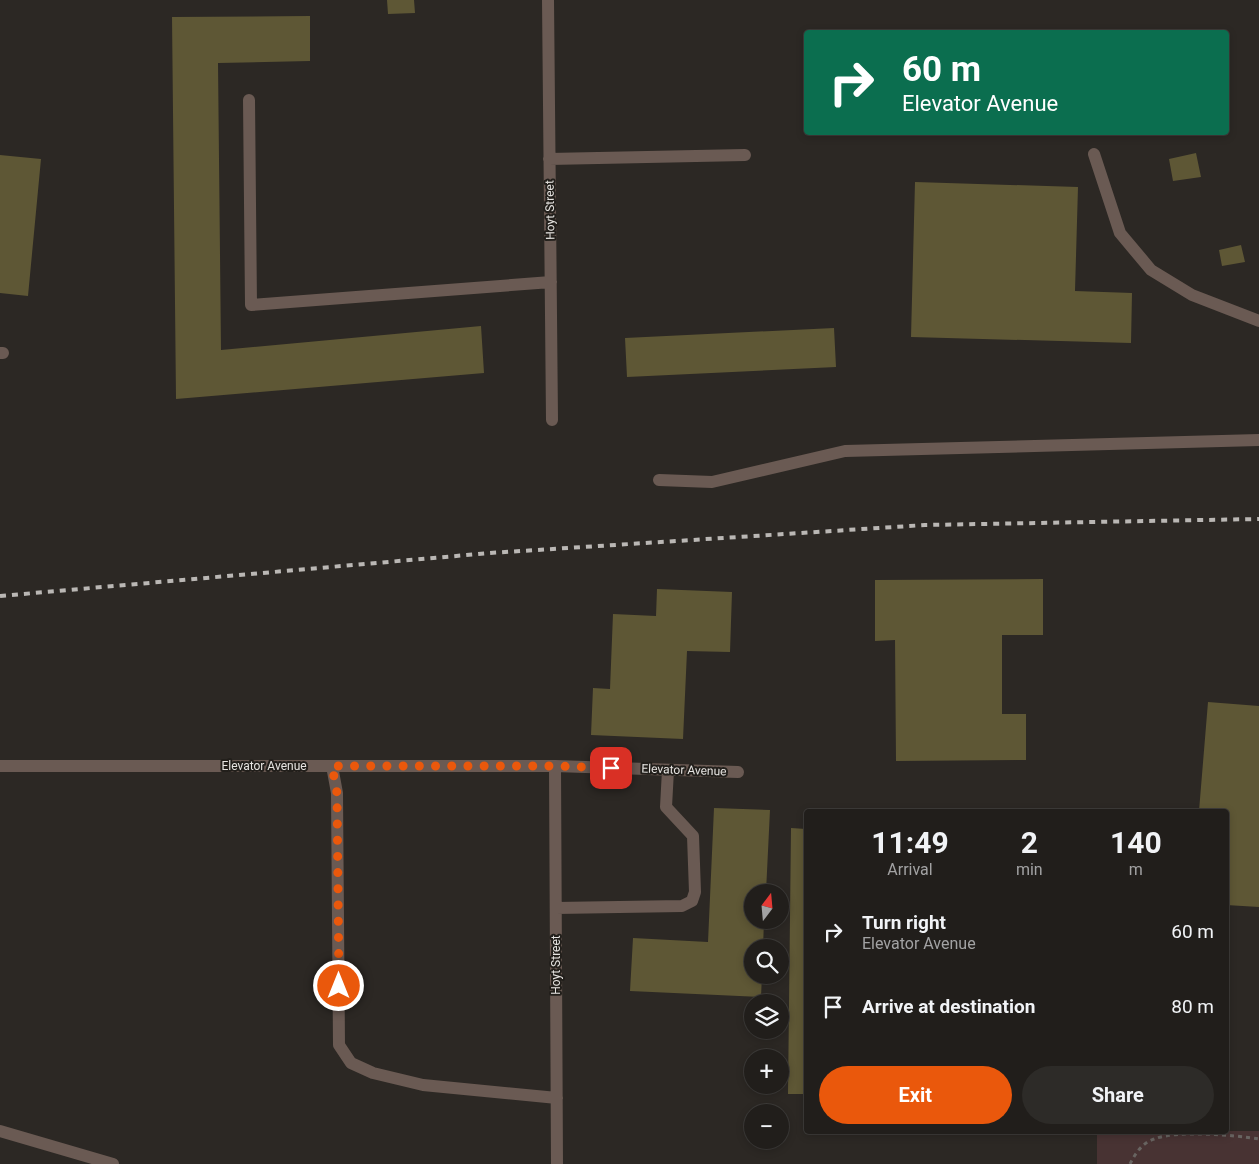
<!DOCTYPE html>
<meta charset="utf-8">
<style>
:root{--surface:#211e1b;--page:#2d2b28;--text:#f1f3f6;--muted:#a2a2a3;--line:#3e3c3a;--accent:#ea580c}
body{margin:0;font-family:Roboto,sans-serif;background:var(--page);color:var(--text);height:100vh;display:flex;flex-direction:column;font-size:19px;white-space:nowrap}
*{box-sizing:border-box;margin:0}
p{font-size:16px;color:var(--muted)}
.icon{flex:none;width:28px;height:28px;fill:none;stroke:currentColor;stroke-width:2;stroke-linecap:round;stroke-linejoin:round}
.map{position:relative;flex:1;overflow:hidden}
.sheet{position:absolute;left:804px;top:809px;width:425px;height:325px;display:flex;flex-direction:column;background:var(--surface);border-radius:5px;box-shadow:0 2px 8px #0003,0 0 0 1px var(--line)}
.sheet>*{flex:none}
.guide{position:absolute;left:804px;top:30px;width:425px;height:105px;border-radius:5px;box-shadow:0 2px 8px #0003,0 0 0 1px var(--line);background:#0b6e4f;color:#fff;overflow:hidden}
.needle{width:32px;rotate:16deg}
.fabs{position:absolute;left:744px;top:884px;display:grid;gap:10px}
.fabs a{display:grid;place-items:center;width:45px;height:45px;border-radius:50%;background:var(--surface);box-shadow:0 2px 8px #0003,0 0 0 1px var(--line);font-size:25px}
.pin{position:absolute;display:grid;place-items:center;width:42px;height:42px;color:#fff;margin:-21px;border-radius:10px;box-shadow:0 2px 8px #0006}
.me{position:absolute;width:55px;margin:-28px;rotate:0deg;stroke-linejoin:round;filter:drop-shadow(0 0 4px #0008)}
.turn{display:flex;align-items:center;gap:18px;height:105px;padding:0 15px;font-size:22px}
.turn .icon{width:65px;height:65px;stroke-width:2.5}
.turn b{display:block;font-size:35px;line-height:42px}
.eta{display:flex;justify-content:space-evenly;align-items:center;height:85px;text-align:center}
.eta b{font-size:30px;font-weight:700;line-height:35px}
.primary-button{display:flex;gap:10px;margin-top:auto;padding:10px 15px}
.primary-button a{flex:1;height:58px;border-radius:30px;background:var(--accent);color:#fff;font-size:20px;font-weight:700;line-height:58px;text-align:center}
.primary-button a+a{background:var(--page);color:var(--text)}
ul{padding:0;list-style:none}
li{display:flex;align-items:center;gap:15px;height:75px;padding:0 15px}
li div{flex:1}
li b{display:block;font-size:19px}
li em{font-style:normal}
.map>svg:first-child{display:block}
.green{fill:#483333}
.building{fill:#5e5735}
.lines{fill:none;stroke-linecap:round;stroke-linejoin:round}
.path{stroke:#686461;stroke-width:3;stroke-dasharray:4 4;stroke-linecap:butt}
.minor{stroke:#6a5a53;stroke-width:12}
.rail{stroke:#bab7b4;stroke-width:4;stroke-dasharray:6 6;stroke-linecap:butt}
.route{stroke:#ea580c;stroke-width:9;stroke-dasharray:0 16.2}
.labels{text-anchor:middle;stroke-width:4;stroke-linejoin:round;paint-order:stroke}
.street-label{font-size:12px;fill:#e6e4e1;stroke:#221f1b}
</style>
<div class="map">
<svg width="1259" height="1164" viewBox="0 0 1259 1164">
<rect width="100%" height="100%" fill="#2c2824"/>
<path class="green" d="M1097,1131H1259V1164H1097Z"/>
<path class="building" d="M387,0H414L415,13L388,14Z
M310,16V61L218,63L221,350L481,326L484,373L176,399L172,17Z
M1196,153L1201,177L1173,181L1169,159Z
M0,155L41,159L28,296L0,293Z
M915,182L1078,187L1075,291L1132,293L1131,343L911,337Z
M1241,245L1245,262L1222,266L1219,250Z
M834,328L836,367L627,377L625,338Z
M1043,579V635H1002V714H1026V760L896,761L895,640L875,641V580Z
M657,589L732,592L730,652L687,651L683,739L591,735L593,688L610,689L613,614L656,616Z
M1208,702L1259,706V907L1226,905V811H1199Z
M714,808L770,810L766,892H752V920H764L763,948H752V975H762L761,997L630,991L633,938L708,942Z
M791,828L806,829V1094H788Z"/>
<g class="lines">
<path class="path" d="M1130,1164C1135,1154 1142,1143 1154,1139C1177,1130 1233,1135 1259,1139"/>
<path class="minor" d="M548,0L552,420
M249,100L251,305L551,282
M1094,154L1120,233L1151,270L1192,295L1259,321
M549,159L745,155
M0,353H3
M659,480L712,482L845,451L1259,440
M0,766H555L738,772
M332,766L337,793L339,1045L351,1063L373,1073L423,1085L557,1098
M555,766L557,1164
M556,908L682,906L692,901L695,892L693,836L666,807L668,770
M0,1131L113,1164"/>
<path class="rail" d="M0,596L490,553L925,525L1259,519"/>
</g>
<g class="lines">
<path class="route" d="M339,986L337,793L332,766H555L611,768"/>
</g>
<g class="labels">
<g class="street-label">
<text transform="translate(550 210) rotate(-91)" y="4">Hoyt Street</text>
<text x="264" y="770">Elevator Avenue</text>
<text transform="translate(684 770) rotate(2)" y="4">Elevator Avenue</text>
<text transform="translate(556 965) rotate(-90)" y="4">Hoyt Street</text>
</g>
</g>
</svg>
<div class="fabs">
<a><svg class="needle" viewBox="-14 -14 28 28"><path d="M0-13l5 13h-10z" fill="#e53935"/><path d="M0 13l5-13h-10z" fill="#a2a2a3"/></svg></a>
<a><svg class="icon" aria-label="search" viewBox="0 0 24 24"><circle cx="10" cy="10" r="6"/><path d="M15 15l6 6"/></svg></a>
<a><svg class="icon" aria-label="layers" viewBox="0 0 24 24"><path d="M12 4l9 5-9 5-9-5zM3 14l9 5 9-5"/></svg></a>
<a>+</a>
<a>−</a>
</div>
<div class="pin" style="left:611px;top:768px;background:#d93025"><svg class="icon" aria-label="arrive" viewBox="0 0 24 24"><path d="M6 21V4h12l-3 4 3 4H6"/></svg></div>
<svg class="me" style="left:339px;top:986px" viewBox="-20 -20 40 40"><circle r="17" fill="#ea580c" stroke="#fff" stroke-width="3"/><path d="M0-11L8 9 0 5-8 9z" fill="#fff"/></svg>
<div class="guide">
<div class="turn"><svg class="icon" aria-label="right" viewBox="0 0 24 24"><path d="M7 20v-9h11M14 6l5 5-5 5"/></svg><div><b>60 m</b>Elevator Avenue</div></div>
</div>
<section class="sheet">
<div class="eta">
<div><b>11:49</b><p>Arrival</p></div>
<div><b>2</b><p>min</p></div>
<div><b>140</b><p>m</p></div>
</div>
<ul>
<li><svg class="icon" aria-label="right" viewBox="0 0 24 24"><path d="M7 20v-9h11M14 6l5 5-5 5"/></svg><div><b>Turn right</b><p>Elevator Avenue</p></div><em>60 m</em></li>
<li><svg class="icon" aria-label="arrive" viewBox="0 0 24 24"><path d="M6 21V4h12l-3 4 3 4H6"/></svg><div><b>Arrive at destination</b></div><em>80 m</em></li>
</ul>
<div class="primary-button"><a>Exit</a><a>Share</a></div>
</section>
</div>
